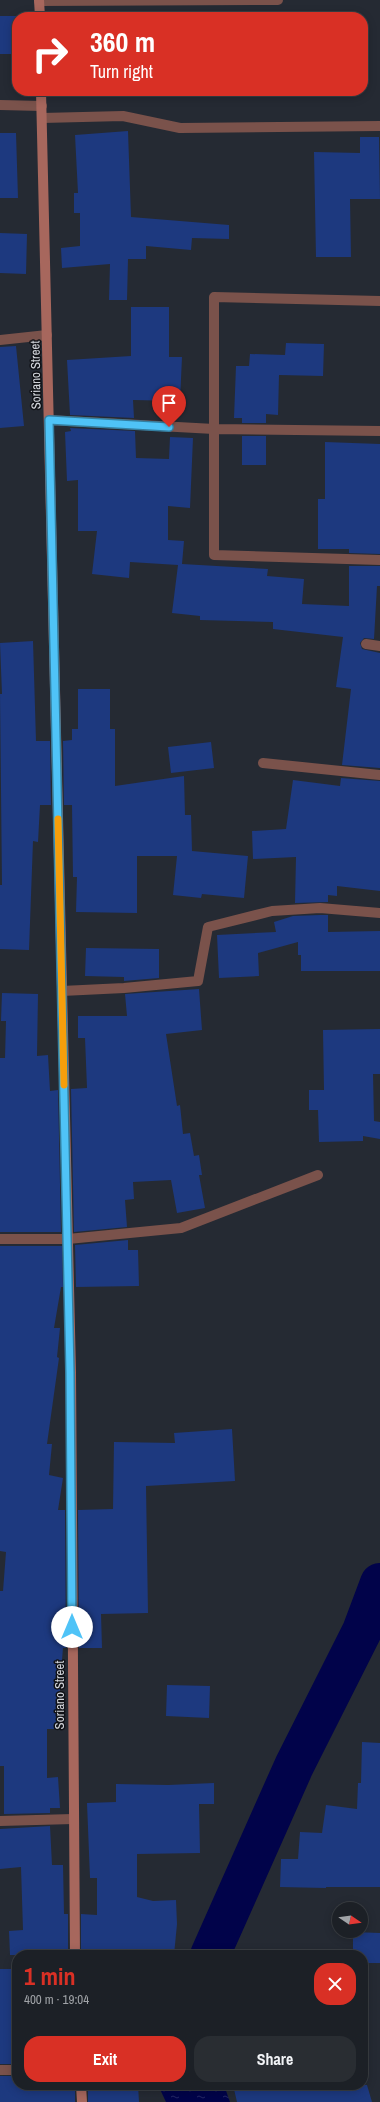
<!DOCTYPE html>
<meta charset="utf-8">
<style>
:root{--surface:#1c2026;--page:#292d32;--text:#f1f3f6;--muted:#a0a3a7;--line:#3a3e43;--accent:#d93025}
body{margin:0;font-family:"Archivo Narrow",sans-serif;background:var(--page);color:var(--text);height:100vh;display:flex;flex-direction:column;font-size:15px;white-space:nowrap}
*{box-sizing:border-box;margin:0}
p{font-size:13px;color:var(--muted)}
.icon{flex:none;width:22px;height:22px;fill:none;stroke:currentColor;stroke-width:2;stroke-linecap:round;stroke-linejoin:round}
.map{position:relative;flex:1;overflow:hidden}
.drawer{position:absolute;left:12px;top:1950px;width:356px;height:140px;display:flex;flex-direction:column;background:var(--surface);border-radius:16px;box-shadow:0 2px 10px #0003,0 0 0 1px var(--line)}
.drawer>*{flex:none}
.banner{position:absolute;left:12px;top:12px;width:356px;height:84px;border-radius:16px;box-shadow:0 2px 10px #0003,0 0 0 1px var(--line);background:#d93025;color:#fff;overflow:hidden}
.needle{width:26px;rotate:103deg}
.controls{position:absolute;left:332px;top:1902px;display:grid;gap:8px}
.controls a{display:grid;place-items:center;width:36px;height:36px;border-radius:50%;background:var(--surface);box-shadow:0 2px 10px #0003,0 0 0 1px var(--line);font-size:20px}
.pin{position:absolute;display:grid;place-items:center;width:34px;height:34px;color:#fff;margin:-41px -17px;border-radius:50% 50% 50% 0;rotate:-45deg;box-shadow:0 0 4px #0007}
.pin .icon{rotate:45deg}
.me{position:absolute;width:44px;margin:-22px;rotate:0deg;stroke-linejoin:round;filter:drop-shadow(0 0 3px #0008)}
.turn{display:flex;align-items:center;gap:14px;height:84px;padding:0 12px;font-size:18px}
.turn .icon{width:52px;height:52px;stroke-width:2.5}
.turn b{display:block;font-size:28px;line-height:34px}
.round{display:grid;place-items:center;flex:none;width:42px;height:42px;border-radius:16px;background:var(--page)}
.head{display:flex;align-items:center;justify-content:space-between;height:68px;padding:0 12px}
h1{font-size:24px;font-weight:700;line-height:30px;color:var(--accent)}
.cta{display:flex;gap:8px;margin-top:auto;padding:8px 12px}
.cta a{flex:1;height:46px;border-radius:16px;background:var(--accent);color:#fff;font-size:16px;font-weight:700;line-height:46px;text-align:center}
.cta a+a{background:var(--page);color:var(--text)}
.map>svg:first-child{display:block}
.water{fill:url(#water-ripples)}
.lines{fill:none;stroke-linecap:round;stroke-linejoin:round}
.river{stroke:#01034a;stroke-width:40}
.building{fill:#1d397f}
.street{stroke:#7a524b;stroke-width:10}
.secondary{stroke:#a7675d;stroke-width:10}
.route-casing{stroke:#337fa1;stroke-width:10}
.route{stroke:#4fc3f7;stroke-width:7}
.slow{stroke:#f59e0b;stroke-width:7}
.labels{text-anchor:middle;stroke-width:3;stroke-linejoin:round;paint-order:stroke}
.street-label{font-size:13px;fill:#d3d6dc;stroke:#101217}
</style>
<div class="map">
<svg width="380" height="2102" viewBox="0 0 380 2102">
<defs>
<pattern id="water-ripples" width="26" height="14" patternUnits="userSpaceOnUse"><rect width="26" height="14" fill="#01034a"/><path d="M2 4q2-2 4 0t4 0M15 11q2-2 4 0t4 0" fill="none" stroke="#252764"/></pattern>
</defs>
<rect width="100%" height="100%" fill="#252a33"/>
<path class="water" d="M158,2085H224L230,2102H166Z"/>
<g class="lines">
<path class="river" d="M210,1955L294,1766L362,1631L380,1583"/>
</g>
<path class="building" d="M0,16H17V54H0Z
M128,131L131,217L229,225V239L192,238L191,250L146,246V259H128L127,300H109L110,264L62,268L61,248L80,246V213H74V193H78L75,135Z
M0,133H16L18,198H0Z
M360,137H379L380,199H350L351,257H316L314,152L360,153Z
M0,233L27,234L26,274L0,273Z
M131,307H169V357H182L180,401L133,400L134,418L70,415L67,360L131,356Z
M286,343L324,344L323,376L279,375L278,415L266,414V423H242V418H234L236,366H249L250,354L285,355Z
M16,346L24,426L0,428V347Z
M70,428L135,431L136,458L169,459L170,437L193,438L190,508L168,506V540L184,541L182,564L268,569L267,576L304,579L302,604L349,606V566H380V586H377L374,639L364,638L360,643L362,649L380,653V768L342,765L351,689L336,687L343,637L273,629V622L200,620V616L172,613L178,565L130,562L129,578L92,574L97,531H78V480L67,481L65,432L71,431Z
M242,436H266V465H242Z
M325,442L380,444V554L349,553V549H318V499H325Z
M33,641L36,741H50L51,805H40L38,842L33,841L29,950L0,949V885H2L0,694H2L0,643Z
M78,689H110V729H115V786L184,776L185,815H191L192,851L248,856L244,898L202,894L201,898L173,895L177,856H137V913L76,912L77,877H73L72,805H64L63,741L72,740V729H78Z
M211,742L214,768L171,773L168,747Z
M341,778L380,781V891L337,886V896L328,895V902L295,903L296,857L253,859L252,831L286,829L293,780L340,786Z
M320,915H328V932L380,931V971H301V955H298V942L258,953L259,976L219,978L217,935L276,932L274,922L293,916Z
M86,948L159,949V978L124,981V977L85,976Z
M199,989L202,1030L166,1034L177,1106L180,1105L183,1134L190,1133L194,1156L199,1155L202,1175H199L205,1208L177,1213L171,1180L133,1182L134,1199L125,1200L127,1227L74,1232L71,1089L87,1088L85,1038H78V1016H127L125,994Z
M2,993L38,994L37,1056L48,1055L50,1091L58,1090L61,1232H0V1058H5L6,1021H1Z
M380,1029V1074H373L374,1121L380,1122V1139L363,1136V1141L319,1142L318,1110H309V1090H324L323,1030Z
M128,1240V1250H138L139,1286L76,1287L75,1245Z
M0,1246H62L63,1287H61L54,1328H60L57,1357L59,1358L47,1444H52L49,1475L63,1478L58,1510H65L66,1648H63L60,1684V1729H47V1778L58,1777L60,1808H50V1813L4,1814V1766H0V1591H3L6,1552L0,1551Z
M232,1429L235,1481L146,1486L148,1613L101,1614L102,1648H79L78,1510L113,1509L114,1442L175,1443L174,1433Z
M167,1685L210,1686L209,1718L166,1716Z
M362,1742L380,1743V1887H326V1888L280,1887L281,1859H298L300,1832L322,1833L326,1805L357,1809L358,1783H361Z
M214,1783V1804H199L200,1853L137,1854V1897L153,1901L176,1900L177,1924L174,1955H81V1914L97,1915V1878H90L87,1803L116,1802V1784L168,1785Z
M50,1826L52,1865H63L64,1914H68V1955H10L9,1931L23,1930L21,1867L0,1869V1829Z
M353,1932L380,1933V1963H363V1955H353Z
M0,1969H17V2064H0Z
M0,2076H17V2085H75V2102H0Z
M88,2085H138L139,2102H88Z
M233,2085H367L372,2102H237Z"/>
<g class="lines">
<path class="street" d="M39,1L278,0
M0,105L42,106
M42,118L123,116L180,128L380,126
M380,301L214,297V555L380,560
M0,340L47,335
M49,420L214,429L380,431
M366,644L380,646
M263,763L380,775
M62,991L124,988L198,981L208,927L272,911L320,908L380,913
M0,1239H68L181,1228L318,1175
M0,1821L73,1819
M0,2070H17"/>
<path class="secondary" d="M39,0L40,17
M41,91L71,1372L75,1955
M81,2085L82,2102"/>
</g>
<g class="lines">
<g class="route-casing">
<path id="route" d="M72,1627L70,1372L49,420L169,427"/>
</g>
<use href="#route" class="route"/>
<path class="slow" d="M58,819L64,1085"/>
</g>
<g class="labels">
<g class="street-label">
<text transform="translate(35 375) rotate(-91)" y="5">Soriano Street</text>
<text transform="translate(59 1695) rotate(-90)" y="5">Soriano Street</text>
</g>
</g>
</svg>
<div class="controls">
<a><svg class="needle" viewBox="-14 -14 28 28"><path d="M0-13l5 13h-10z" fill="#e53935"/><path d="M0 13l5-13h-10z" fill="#a0a3a7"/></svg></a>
</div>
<div class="pin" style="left:169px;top:427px;background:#d93025"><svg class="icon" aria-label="arrive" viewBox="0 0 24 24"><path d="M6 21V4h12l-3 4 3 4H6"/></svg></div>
<svg class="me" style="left:72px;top:1627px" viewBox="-20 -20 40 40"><circle r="19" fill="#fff"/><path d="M0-13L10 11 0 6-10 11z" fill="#4fc3f7"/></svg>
<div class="banner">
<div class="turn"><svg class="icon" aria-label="right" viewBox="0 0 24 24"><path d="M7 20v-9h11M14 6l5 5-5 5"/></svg><div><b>360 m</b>Turn right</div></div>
</div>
<section class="drawer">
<div class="head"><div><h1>1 min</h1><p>400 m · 19:04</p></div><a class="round" style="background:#d93025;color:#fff"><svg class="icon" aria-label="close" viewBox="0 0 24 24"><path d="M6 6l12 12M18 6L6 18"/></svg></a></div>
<div class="cta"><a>Exit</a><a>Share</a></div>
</section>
</div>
